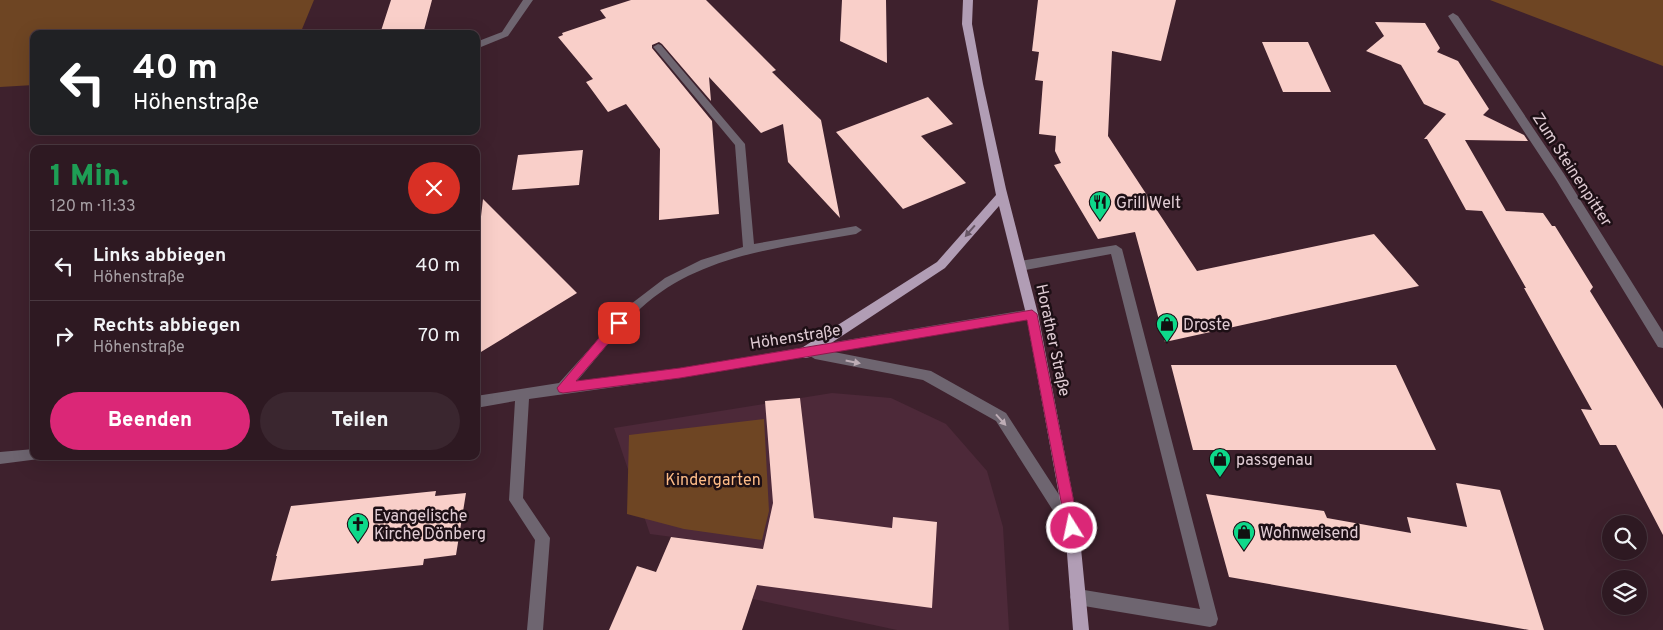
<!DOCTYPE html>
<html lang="de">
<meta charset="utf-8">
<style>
:root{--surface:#2e1922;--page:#3a262f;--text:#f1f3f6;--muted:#a7a0a5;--line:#493840;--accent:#db2777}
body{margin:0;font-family:Overpass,sans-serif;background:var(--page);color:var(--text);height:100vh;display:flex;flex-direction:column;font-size:19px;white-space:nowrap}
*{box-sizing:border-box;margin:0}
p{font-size:16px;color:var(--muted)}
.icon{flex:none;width:28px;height:28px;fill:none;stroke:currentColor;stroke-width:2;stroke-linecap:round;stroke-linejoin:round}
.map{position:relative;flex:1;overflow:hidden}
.drawer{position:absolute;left:30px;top:145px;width:450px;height:315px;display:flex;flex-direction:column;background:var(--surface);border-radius:10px;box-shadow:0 5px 20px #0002,0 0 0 1px var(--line)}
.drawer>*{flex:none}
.hud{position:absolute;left:30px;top:30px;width:450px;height:105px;border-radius:10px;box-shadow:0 5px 20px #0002,0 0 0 1px var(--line);background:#202124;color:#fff;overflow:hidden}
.tools{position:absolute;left:1602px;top:515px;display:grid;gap:10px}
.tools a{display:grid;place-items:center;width:45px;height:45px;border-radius:50%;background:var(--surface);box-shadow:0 5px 20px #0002,0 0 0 1px var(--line);font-size:25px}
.pin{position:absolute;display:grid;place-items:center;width:42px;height:42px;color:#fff;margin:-21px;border-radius:10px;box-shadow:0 2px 8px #0006}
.me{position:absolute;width:55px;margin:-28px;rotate:350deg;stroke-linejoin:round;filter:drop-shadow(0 0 4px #0008)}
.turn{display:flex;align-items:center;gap:18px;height:105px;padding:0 20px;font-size:22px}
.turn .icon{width:65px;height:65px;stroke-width:2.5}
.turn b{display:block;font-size:35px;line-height:42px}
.round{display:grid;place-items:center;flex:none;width:52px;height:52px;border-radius:26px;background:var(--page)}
.head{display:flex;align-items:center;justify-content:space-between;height:85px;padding:0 20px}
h1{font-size:30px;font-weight:800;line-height:38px;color:#1e9e55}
.primary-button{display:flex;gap:10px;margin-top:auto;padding:10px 20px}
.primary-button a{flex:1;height:58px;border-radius:30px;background:var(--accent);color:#fff;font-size:20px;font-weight:800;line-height:58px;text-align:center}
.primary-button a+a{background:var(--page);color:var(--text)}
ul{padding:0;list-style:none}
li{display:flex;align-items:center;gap:15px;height:70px;padding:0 20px;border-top:1px solid var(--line)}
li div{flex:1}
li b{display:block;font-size:19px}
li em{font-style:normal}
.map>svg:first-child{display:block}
.built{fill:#4d2939}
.green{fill:#6e4523}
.building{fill:#f9cfc9}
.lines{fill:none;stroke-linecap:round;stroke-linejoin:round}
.minor{fill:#6e6570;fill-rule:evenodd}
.major{fill:#b19db5;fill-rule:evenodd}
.oneway{fill:#675665}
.oneway2{fill:#beadb6}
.route{fill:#db2777;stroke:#8e194d}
.labels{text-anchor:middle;stroke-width:5;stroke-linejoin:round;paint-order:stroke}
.street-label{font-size:16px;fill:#e0ccd4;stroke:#1d0f15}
.poi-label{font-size:16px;fill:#e0ccd4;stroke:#1d0f15;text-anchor:start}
.park-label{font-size:16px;fill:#febc87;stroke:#1d0f15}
</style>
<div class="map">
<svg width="1663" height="630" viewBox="0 0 1663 630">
<rect width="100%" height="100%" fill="#3e212d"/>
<path class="built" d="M832,393L891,398L946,424L987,471L1003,527L1009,630H897L753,599L763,549L650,534L614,428Z"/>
<path class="green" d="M0,0H314L300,34H34V85L0,87Z
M1490,0H1663V66Z
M764,419L769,511L762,540L684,529L627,514L629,435Z"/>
<path class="building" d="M391,0H432L423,34H380Z
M631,0H706L776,70L772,72L821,120L840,218L788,162L783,124L761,133L709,77L711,101L662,44L659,42L652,45V48L712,121L719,214L659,220L660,149L626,104L608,112L586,82L593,79L558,37L563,35L562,33L606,18L600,10Z
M842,0H886L887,63L840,41Z
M1038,0H1176L1161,61L1112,51L1108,136L1197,271L1374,234L1419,286L1165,342L1135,232L1098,239L1054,165L1061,163L1055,151L1056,136L1039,134L1043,81L1035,80L1039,52L1032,51Z
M1375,22L1425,23L1440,48L1437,52L1458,61L1489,109L1483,115L1524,135L1528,141L1465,140L1506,211L1543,213L1552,226H1555L1593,287L1590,291L1663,409V535L1616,445H1600L1581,409L1592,410L1524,288H1526L1482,211L1466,210L1427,139H1424L1446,114L1424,104L1401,65L1366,51L1384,36Z
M1262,42H1308L1331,92H1283Z
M928,97L953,124L921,136L966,183L903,209L836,132Z
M583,150L579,185L512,190L518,155Z
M483,199L577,293L476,355V235L479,234Z
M1171,365H1396L1436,450H1193Z
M800,398L814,518L892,528L893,517L937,522L932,608L757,585L742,630H609L637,566L656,572L671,537L763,549L773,503L765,401Z
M1456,483L1500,490L1544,630H1529L1229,577L1206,494L1324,511L1327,518L1411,533L1407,517L1467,527Z
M436,491L435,496L466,493L456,555L424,559L423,565L271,581L277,556H276L291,506Z"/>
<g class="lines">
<path class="minor" d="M523,0H533L508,36L476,49V42L502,32Z
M1453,13L1458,16L1564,174L1663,332V348L1658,347L1556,180L1448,16Z
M658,44L661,45L745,144L754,244L856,226L862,230L856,234C779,248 693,255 635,314C614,335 596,359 577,381L680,368L1032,309L1036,311L1038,314L1036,317L1032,319L834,352L931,371L1006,413L1076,521L1078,526L1076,531L1071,533L1066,531L996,421L923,380L815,359L810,356L680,378L529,399L523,498L550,538L543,630H527L535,540L509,500L515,401L476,408V396L559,383L627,307L665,278L701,260L743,247L735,145L655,49L653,47Z
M1116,245L1122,249L1218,619L1216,625L1210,627L1078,605L1072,602L1070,597L1072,592L1078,589L1200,609L1111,254L1020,271L1014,266L1020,261Z
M34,449V456H40L39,459L0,464V452Z"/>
<path class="major" d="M963,0H973L972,24L983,84L1006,189L1038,314L1079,528L1089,630H1073L1065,528L1026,314L999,206L945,268L810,357L805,358L800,357L799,353L800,349L937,262L996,195L962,24Z"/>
</g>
<defs><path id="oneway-solid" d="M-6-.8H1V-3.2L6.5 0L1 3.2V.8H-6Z" transform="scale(1.25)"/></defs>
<use class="oneway" href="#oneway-solid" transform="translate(970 231) rotate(131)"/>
<g class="oneway2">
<use href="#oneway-solid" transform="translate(853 362) rotate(11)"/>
<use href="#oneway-solid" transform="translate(1001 420) rotate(48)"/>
</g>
<path class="route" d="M1032,310L1037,314L1079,528L1077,532L1072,534L1067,532L1066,528L1027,320L680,378L563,393L559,392L557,388L615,319L619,318L625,323L623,326L576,381L680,368Z"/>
<defs>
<g id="restaurant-pin" transform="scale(1.125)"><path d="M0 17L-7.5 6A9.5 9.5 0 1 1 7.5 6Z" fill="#0ed98a" stroke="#1d0f15"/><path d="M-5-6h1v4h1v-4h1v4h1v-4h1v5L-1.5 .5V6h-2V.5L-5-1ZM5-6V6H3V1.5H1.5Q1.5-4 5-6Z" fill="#111"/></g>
<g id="shop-pin" transform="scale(1.125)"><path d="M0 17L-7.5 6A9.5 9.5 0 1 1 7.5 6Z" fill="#0ed98a" stroke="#1d0f15"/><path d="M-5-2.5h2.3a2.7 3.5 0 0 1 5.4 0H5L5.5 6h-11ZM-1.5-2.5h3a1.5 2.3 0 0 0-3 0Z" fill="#111"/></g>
<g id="church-pin" transform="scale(1.125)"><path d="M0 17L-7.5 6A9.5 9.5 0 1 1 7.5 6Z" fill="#0ed98a" stroke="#1d0f15"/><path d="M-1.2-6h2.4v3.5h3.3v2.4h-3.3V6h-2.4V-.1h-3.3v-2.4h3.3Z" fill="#111"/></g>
</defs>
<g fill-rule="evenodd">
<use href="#restaurant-pin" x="1100" y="202"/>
<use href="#shop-pin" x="1167" y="324"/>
<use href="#shop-pin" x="1220" y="459"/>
<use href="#church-pin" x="358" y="524"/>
<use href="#shop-pin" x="1244" y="532"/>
</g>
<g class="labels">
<g class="street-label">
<text transform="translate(1573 169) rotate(57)" y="6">Zum Steinenpitter</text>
<text transform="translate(795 336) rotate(-9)" y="6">Höhenstraße</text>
<text transform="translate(1054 340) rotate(78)" y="6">Horather Straße</text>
</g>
<g class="poi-label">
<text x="1116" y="208">Grill Welt</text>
<text x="1183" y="330">Droste</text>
<text x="1236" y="465">passgenau</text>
<text x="374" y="521">Evangelische<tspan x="374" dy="18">Kirche Dönberg</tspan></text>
<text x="1260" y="538">Wohnweisend</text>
</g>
<g class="park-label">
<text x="713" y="485">Kindergarten</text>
</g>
</g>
</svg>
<div class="tools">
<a><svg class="icon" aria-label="search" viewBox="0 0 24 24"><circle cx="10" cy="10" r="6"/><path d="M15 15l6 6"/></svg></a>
<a><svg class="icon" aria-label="layers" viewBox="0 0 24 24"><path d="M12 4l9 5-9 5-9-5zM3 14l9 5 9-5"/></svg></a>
</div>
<div class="pin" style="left:619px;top:323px;background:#d93025"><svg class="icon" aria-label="arrive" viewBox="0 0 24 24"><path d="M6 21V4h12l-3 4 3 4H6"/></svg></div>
<svg class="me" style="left:1072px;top:528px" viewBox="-20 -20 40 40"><circle r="17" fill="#db2777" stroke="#fff" stroke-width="3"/><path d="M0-11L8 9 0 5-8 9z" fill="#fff"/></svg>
<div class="hud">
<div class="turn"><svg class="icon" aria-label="left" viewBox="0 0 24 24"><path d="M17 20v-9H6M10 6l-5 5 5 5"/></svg><div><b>40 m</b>Höhenstraße</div></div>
</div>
<section class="drawer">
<div class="head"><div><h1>1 Min.</h1><p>120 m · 11:33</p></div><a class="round" style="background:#d93025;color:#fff"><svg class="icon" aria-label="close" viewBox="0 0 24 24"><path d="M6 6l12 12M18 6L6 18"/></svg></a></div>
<ul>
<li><svg class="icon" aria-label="left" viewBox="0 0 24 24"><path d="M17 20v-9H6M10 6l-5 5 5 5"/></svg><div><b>Links abbiegen</b><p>Höhenstraße</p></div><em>40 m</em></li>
<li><svg class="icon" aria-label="right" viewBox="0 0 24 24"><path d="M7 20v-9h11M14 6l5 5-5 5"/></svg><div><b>Rechts abbiegen</b><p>Höhenstraße</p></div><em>70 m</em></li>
</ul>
<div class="primary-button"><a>Beenden</a><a>Teilen</a></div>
</section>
</div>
